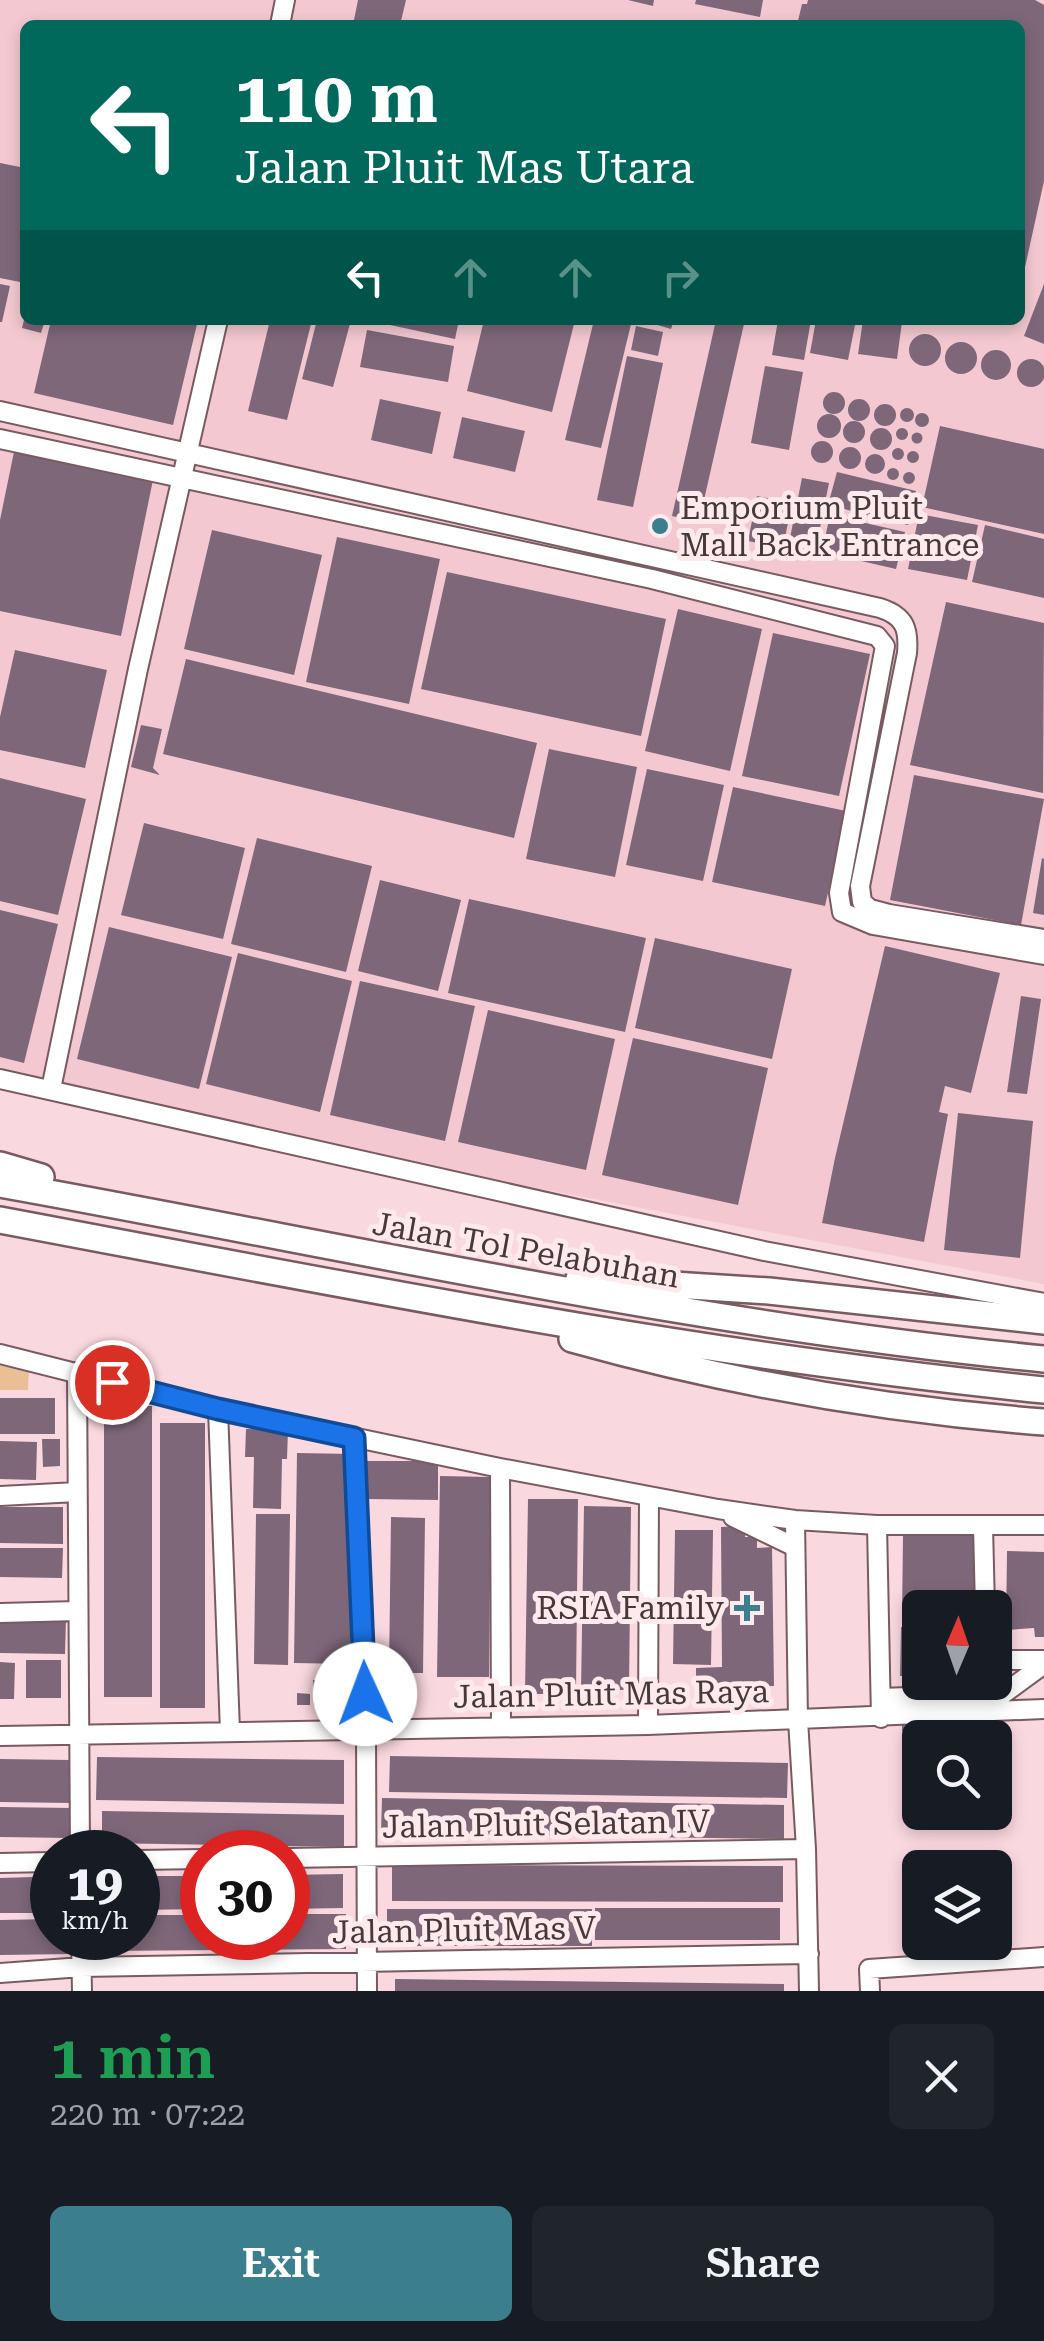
<!DOCTYPE html>
<meta charset="utf-8">
<style>
:root{--surface:#171b24;--page:#20242c;--text:#f1f3f6;--muted:#9ea1a6;--accent:#3b7f8e}
body{margin:0;font-family:"Roboto Serif",serif;background:var(--page);color:var(--text);height:100vh;display:flex;flex-direction:column;font-size:38px;white-space:nowrap}
*{box-sizing:border-box;margin:0}
p{font-size:32px;color:var(--muted)}
.icon{flex:none;width:55px;height:55px;fill:none;stroke:currentColor;stroke-width:2;stroke-linecap:round;stroke-linejoin:round}
.map{position:relative;height:1991px;overflow:hidden}
.panel{display:flex;flex-direction:column;background:var(--surface);flex:1}
.panel>*{flex:none}
.top-card{position:absolute;left:20px;top:20px;width:1005px;height:305px;border-radius:15px;box-shadow:0 5px 15px #0003;background:#00695c;color:#fff;overflow:hidden}
.needle{width:65px;rotate:2deg}
.fabs{position:absolute;left:902px;top:1590px;display:grid;gap:20px}
.fabs a{display:grid;place-items:center;width:110px;height:110px;border-radius:15px;background:var(--surface);box-shadow:0 5px 15px #0003;font-size:50px}
.speed{position:absolute;left:30px;top:1830px;display:flex;gap:20px;font-size:50px;font-weight:700;text-align:center}
.speed>*{display:grid;place-content:center;width:130px;height:130px;border-radius:50%;background:var(--surface);box-shadow:0 5px 15px #0003;line-height:1}
.speed small{font-size:25px;font-weight:400}
.speed .limit{border:15px solid #d22;background:#fff;color:#111}
.pin{position:absolute;display:grid;place-items:center;width:85px;height:85px;color:#fff;margin:-42px;border:5px solid #fff;border-radius:50%;box-shadow:0 2px 10px #0007}
.me{position:absolute;width:110px;margin:-55px;rotate:358deg;stroke-linejoin:round;filter:drop-shadow(0 0 8px #0008)}
.turn{display:flex;align-items:center;gap:35px;height:210px;padding:0 50px;font-size:45px}
.turn .icon{width:130px;height:130px;stroke-width:2.5}
.turn b{display:block;font-size:70px;line-height:85px}
.lanes{display:flex;align-items:center;height:95px;padding:0 50px;background:#0003;justify-content:center;gap:50px;direction:ltr}
.lanes .off{opacity:.35}
.round{display:grid;place-items:center;flex:none;width:105px;height:105px;border-radius:15px;background:var(--page)}
.head{display:flex;align-items:center;justify-content:space-between;height:170px;padding:0 50px}
h1{font-size:60px;font-weight:600;line-height:75px;color:#1e9e55}
.cta{display:flex;gap:20px;margin-top:auto;padding:20px 50px}
.cta a{flex:1;height:115px;border-radius:15px;background:var(--accent);color:#fff;font-size:40px;font-weight:600;line-height:115px;text-align:center}
.cta a+a{background:var(--page);color:var(--text)}
.map>svg:first-child{display:block}
.built{fill:#f3c8d1;fill-rule:evenodd}
.green{fill:#eabf96}
.building{fill:#7e6779}
.lines{fill:none;stroke-linecap:round;stroke-linejoin:round}
.minor-casing{stroke:#785b61;stroke-width:22}
.highway-casing{stroke:#785b61;stroke-width:30}
.minor{stroke:#fff;stroke-width:18}
.highway{stroke:#fff;stroke-width:25}
.route-casing{stroke:#114b97;stroke-width:25}
.route{stroke:#1a73e8;stroke-width:18}
.poi-dot{fill:#3b7f8e;stroke:#fee9ed;stroke-width:4}
.labels{text-anchor:middle;stroke-width:10;stroke-linejoin:round;paint-order:stroke}
.poi-label{font-size:32px;fill:#46383b;stroke:#fee9ed;text-anchor:start}
.street-label{font-size:32px;fill:#46383b;stroke:#fee9ed}
</style>
<div class="map">
<svg width="1044" height="1991" viewBox="0 0 1044 1991">
<rect width="100%" height="100%" fill="#fad8df"/>
<path class="built" d="M0,0H1044V1284L0,1087ZM25,25H1020V320H25Z"/>
<path class="green" d="M0,1362L29,1363L28,1390H0Z"/>
<path class="building" d="M358,0H406L400,25H353Z
M628,0H654L653,6Z
M696,0H763L760,17L695,4Z
M808,0H1035L1044,5V181L1022,281L1020,25H797L802,4H807Z
M0,163L25,168V283L0,278Z
M0,284L10,286L2,322H0Z
M1044,284V344L1024,336Z
M24,320H45L41,333L22,328Z
M51,320H198L173,425L34,393Z
M270,320H312L287,420L248,411Z
M317,320H351L333,387L302,379Z
M367,320H459L455,339Z
M484,320H575L552,412L467,391Z
M594,320H632L601,448L565,440Z
M641,320H674L671,329Z
M716,320L744,324L699,522L672,516Z
M778,320H811L804,360L772,355Z
M816,320H856L848,360L810,353Z
M863,320L902,322L897,359L858,354Z
M636,326L663,332L658,356L631,350Z
M367,330L454,346L448,382L360,367Z
M909 350a16 16 0 1 1 32 0a16 16 0 1 1-32 0Z
M945 358a16 16 0 1 1 32 0a16 16 0 1 1-32 0Z
M981 365a15 15 0 1 1 30 0a15 15 0 1 1-30 0Z
M627,356L663,363L633,507L597,500Z
M1017 373a14 14 0 1 1 28 0a14 14 0 1 1-28 0Z
M765,366L803,372L789,450L751,443Z
M823 403a11 11 0 1 1 22 0a11 11 0 1 1-22 0Z
M380,399L441,412L432,454L371,440Z
M848 410a11 11 0 1 1 22 0a11 11 0 1 1-22 0Z
M874 415a11 11 0 1 1 22 0a11 11 0 1 1-22 0Z
M900 415a7 7 0 1 1 14 0a7 7 0 1 1-14 0Z
M915 420a7 7 0 1 1 14 0a7 7 0 1 1-14 0Z
M817 426a12 12 0 1 1 24 0a12 12 0 1 1-24 0Z
M462,417L525,431L515,472L453,458Z
M843 432a11 11 0 1 1 22 0a11 11 0 1 1-22 0Z
M940,426L1044,449V534L922,507Z
M896 434a6 6 0 1 1 12 0a6 6 0 1 1-12 0Z
M870 439a11 11 0 1 1 22 0a11 11 0 1 1-22 0Z
M911.5 438a5.5 5.5 0 1 1 11 0a5.5 5.5 0 1 1-11 0Z
M811 452a11 11 0 1 1 22 0a11 11 0 1 1-22 0Z
M839 458a11 11 0 1 1 22 0a11 11 0 1 1-22 0Z
M15,447L154,475L121,636L0,611V520Z
M892 454a6 6 0 1 1 12 0a6 6 0 1 1-12 0Z
M907 457a6 6 0 1 1 12 0a6 6 0 1 1-12 0Z
M865 464a10 10 0 1 1 20 0a10 10 0 1 1-20 0Z
M887 474a6 6 0 1 1 12 0a6 6 0 1 1-12 0Z
M903 478a6 6 0 1 1 12 0a6 6 0 1 1-12 0Z
M837,472L916,491L908,525L828,505Z
M802,478L829,483L814,558L787,553Z
M757,496L792,503L783,548L748,541Z
M919,514L978,525L967,580L908,569Z
M830,515L905,532L896,569L822,552Z
M985,525L1044,539V598L972,582Z
M212,530L322,555L294,675L184,649Z
M337,537L440,559L409,704L306,682Z
M447,572L666,619L641,736L421,689Z
M946,602L1044,623L1043,793L910,765Z
M678,609L762,629L730,771L645,751Z
M773,633L870,654L839,796L742,776Z
M15,650L107,670L85,768L0,750V717Z
M186,659L537,743L514,838L163,754Z
M141,725L162,729L153,768L160,775L131,767Z
M549,749L637,767L615,877L526,859Z
M647,769L724,785L703,881L626,865Z
M914,775L1044,799L1021,925L890,900Z
M0,778L86,799L58,915L0,901Z
M733,787L846,811L825,906L712,882Z
M144,823L245,848L223,939L121,915Z
M257,838L372,866L346,972L231,944Z
M1042,858L1044,859V915L1033,913Z
M380,880L461,900L438,991L358,971Z
M469,899L646,938L625,1032L448,993Z
M0,910L58,924L24,1063L0,1057Z
M109,927L232,957L199,1089L77,1059Z
M655,938L792,969L772,1059L635,1028Z
M885,946L1000,973L971,1093L945,1086L939,1112L948,1114L924,1242L822,1223L835,1158Z
M238,953L352,981L320,1112L206,1084Z
M360,981L475,1006L445,1141L330,1115Z
M1021,996L1041,999L1027,1094L1007,1092Z
M488,1010L615,1039L586,1170L458,1142Z
M633,1038L768,1068L738,1205L602,1175Z
M958,1113L1033,1121L1020,1258L944,1250Z
M0,1398H55V1434H0Z
M104,1406H152V1697H104Z
M160,1423H205V1708H160Z
M246,1429L288,1430L287,1459H282L281,1509L253,1508L254,1457H245Z
M42,1439H60V1466L43,1467Z
M0,1441L37,1442L36,1480L0,1479Z
M297,1453L353,1454L350,1664L294,1663Z
M367,1461H438V1500L366,1499Z
M440,1476L491,1477L489,1677H437Z
M528,1499H578L576,1694H525Z
M584,1506L631,1507L629,1690H581Z
M0,1507H63V1544L0,1543Z
M256,1514H290L288,1665L254,1664Z
M391,1517L425,1518L423,1673H389Z
M745,1526V1537H757V1548L772,1547L774,1686L696,1687V1668L722,1667L721,1527Z
M675,1530H713L711,1665L673,1664Z
M903,1534L981,1536L980,1608H920V1621H902Z
M0,1548H63L62,1578L0,1577Z
M1007,1551L1044,1552V1637H1035L1034,1628L1006,1630Z
M0,1618L66,1619L65,1654L0,1653Z
M901,1627H920V1676H900Z
M26,1660H61V1698H26Z
M0,1662L15,1663L14,1699H0Z
M313,1680H346L345,1705L314,1706Z
M297,1693L310,1694V1705H297Z
M929,1721V1730L902,1731V1722Z
M390,1756L788,1763L787,1798L389,1792Z
M97,1757L344,1760V1804L96,1800Z
M0,1759L71,1760V1803L0,1802Z
M382,1798L784,1805V1839L381,1833Z
M0,1807L71,1808L70,1838L0,1837Z
M102,1811L344,1815V1847L102,1843Z
M392,1865L783,1866V1902L392,1901Z
M343,1874V1908L288,1909V1875Z
M138,1876H202V1909L138,1910Z
M33,1877H52V1913H0V1878Z
M595,1908H780V1940H595Z
M387,1909H592V1946H387Z
M288,1914H346V1949L101,1951V1938H138V1915H202V1938H288Z
M52,1919V1938H70V1954L0,1955V1920Z
M395,1979L784,1984V1991H395Z"/>
<g class="lines">
<g class="minor-casing">
<path id="minor" d="M280,25L285,0
M0,411L880,608C905,616 909,629 907,653L860,886L862,902L870,909L889,914L1044,939
M0,439L652,579L877,636L885,646L839,893L842,912L873,925L1044,955
M0,1079L764,1251L1044,1303
M51,1089L138,669L218,320
M0,1354L218,1409L500,1468L718,1509L795,1520L877,1525H1044
M77,1372L80,1852
M218,1409L230,1731
M354,1437L366,1730L367,1991
M500,1468L501,1726
M0,1496L77,1492
M733,1517L795,1547
M795,1520L798,1720L806,1849L809,1991
M877,1525L881,1718
M983,1526L985,1608
M0,1613L77,1611
M995,1660H1044
M881,1698L987,1694
M987,1706L1044,1664
M648,1725L649,1496
M0,1736L648,1725L1044,1709
M288,1858L806,1849
M138,1860L202,1859
M0,1863L52,1862
M81,1938L82,1991
M0,1973L82,1967L809,1954
M870,1991L869,1969L1044,1957"/>
</g>
<g class="highway-casing">
<path id="highway" d="M0,1165L41,1177
M0,1184C347,1246 692,1325 1044,1359
M0,1220C346,1285 693,1355 1044,1390
M579,1279L769,1291L1044,1321
M572,1339C726,1382 885,1410 1044,1422"/>
</g>
<use href="#minor" class="minor"/>
<use href="#highway" class="highway"/>
</g>
<g class="lines">
<g class="route-casing">
<path id="route" d="M112,1382L218,1409L354,1438L365,1694"/>
</g>
<use href="#route" class="route"/>
</g>
<g class="poi-dot">
<circle cx="660" cy="526" r="10"/>
<path d="M742 1593h10v10h10v10h-10v10h-10v-10h-10v-10h10z"/>
</g>
<g class="labels">
<g class="poi-label">
<text x="680" y="519">Emporium Pluit<tspan x="680" dy="37">Mall Back Entrance</tspan></text>
<text x="724" y="1619" text-anchor="end">RSIA Family</text>
</g>
<g class="street-label">
<text transform="translate(526 1250) rotate(10)" y="11">Jalan Tol Pelabuhan</text>
<text transform="translate(611 1694) rotate(-1)" y="11">Jalan Pluit Mas Raya</text>
<text transform="translate(546 1824) rotate(-1)" y="11">Jalan Pluit Selatan IV</text>
<text transform="translate(464 1930) rotate(-1)" y="11">Jalan Pluit Mas V</text>
</g>
</g>
</svg>
<div class="fabs">
<a><svg class="needle" viewBox="-14 -14 28 28"><path d="M0-13l5 13h-10z" fill="#e53935"/><path d="M0 13l5-13h-10z" fill="#9ea1a6"/></svg></a>
<a><svg class="icon" aria-label="search" viewBox="0 0 24 24"><circle cx="10" cy="10" r="6"/><path d="M15 15l6 6"/></svg></a>
<a><svg class="icon" aria-label="layers" viewBox="0 0 24 24"><path d="M12 4l9 5-9 5-9-5zM3 14l9 5 9-5"/></svg></a>
</div>
<div class="speed"><div>19<small>km/h</small></div><div class="limit">30</div></div>
<div class="pin" style="left:112px;top:1382px;background:#d93025"><svg class="icon" aria-label="arrive" viewBox="0 0 24 24"><path d="M6 21V4h12l-3 4 3 4H6"/></svg></div>
<svg class="me" style="left:365px;top:1694px" viewBox="-20 -20 40 40"><circle r="19" fill="#fff"/><path d="M0-13L10 11 0 6-10 11z" fill="#1a73e8"/></svg>
<div class="top-card">
<div class="turn"><svg class="icon" aria-label="left" viewBox="0 0 24 24"><path d="M17 20v-9H6M10 6l-5 5 5 5"/></svg><div><b>110 m</b>Jalan Pluit Mas Utara</div></div>
<div class="lanes"><svg class="icon" aria-label="left" viewBox="0 0 24 24"><path d="M17 20v-9H6M10 6l-5 5 5 5"/></svg><svg class="icon off" aria-label="ahead" viewBox="0 0 24 24"><path d="M12 20V5M6 11l6-6 6 6"/></svg><svg class="icon off" aria-label="ahead" viewBox="0 0 24 24"><path d="M12 20V5M6 11l6-6 6 6"/></svg><svg class="icon off" aria-label="right" viewBox="0 0 24 24"><path d="M7 20v-9h11M14 6l5 5-5 5"/></svg></div>
</div>
</div>
<section class="panel">
<div class="head"><div><h1>1 min</h1><p>220 m · 07:22</p></div><a class="round"><svg class="icon" aria-label="close" viewBox="0 0 24 24"><path d="M6 6l12 12M18 6L6 18"/></svg></a></div>
<div class="cta"><a>Exit</a><a>Share</a></div>
</section>
